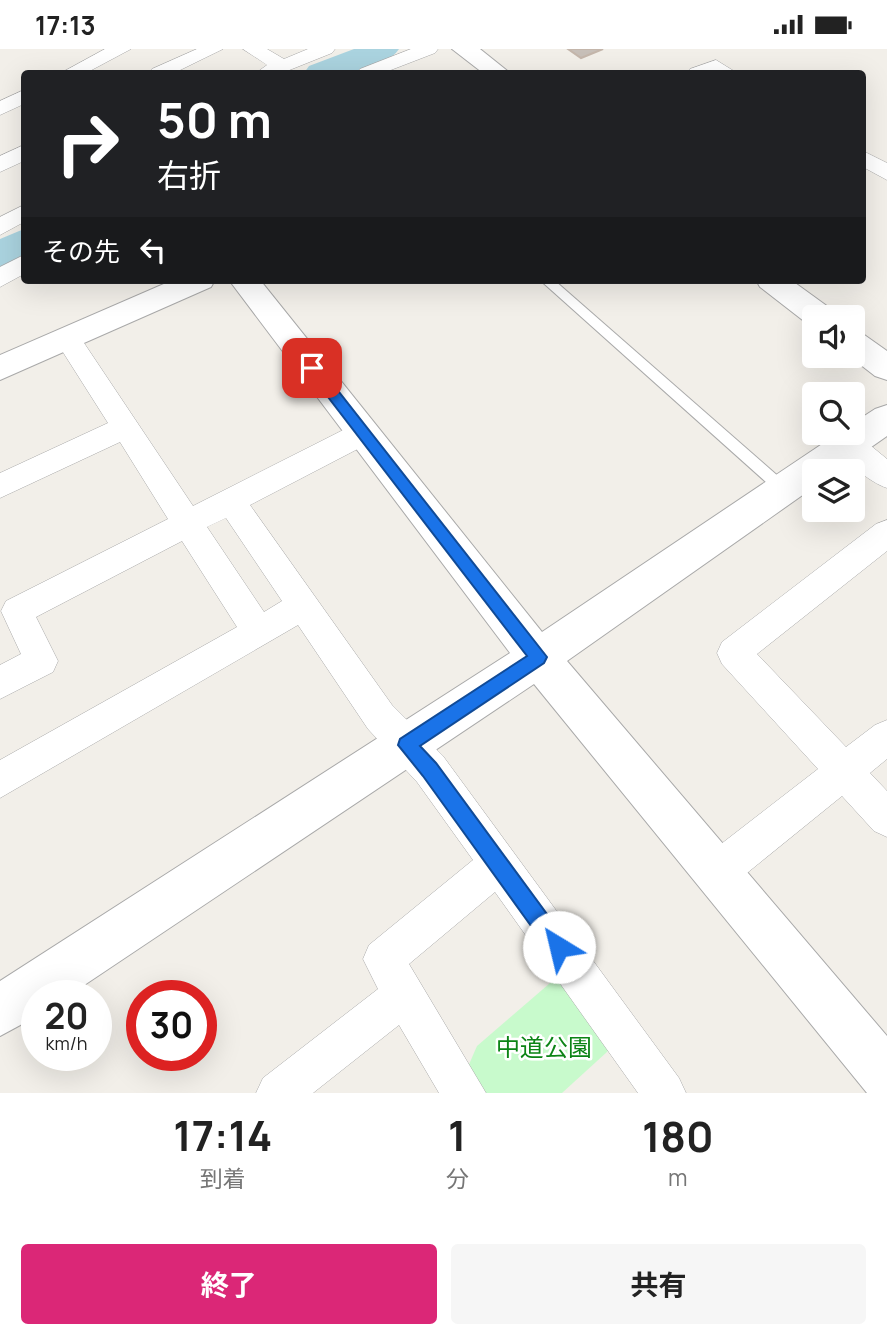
<!DOCTYPE html>
<html lang="ja">
<meta charset="utf-8">
<style>
:root{--surface:#fff;--page:#f6f6f6;--text:#222;--muted:#767676;--accent:#db2777}
body{margin:0;font-family:Manrope,"Noto Sans JP",sans-serif;background:var(--page);color:var(--text);height:100vh;display:flex;flex-direction:column;font-size:26px;white-space:nowrap}
*{box-sizing:border-box;margin:0}
p{font-size:23px;color:var(--muted)}
.icon{flex:none;width:38px;height:38px;fill:none;stroke:currentColor;stroke-width:2;stroke-linecap:round;stroke-linejoin:round}
.map{position:relative;height:1044px;overflow:hidden}
.side{display:flex;flex-direction:column;background:var(--surface);flex:1}
.side>*{flex:none}
.guide{position:absolute;left:21px;top:21px;width:845px;height:214px;border-radius:7px;box-shadow:0 7px 28px #0002;background:#202124;color:#fff;overflow:hidden}
.fabs{position:absolute;left:802px;top:256px;display:grid;gap:14px}
.fabs a{display:grid;place-items:center;width:63px;height:63px;border-radius:7px;background:var(--surface);box-shadow:0 7px 28px #0002;font-size:35px}
.speed{position:absolute;left:21px;top:931px;display:flex;gap:14px;font-size:35px;font-weight:700;text-align:center}
.speed>*{display:grid;place-content:center;width:91px;height:91px;border-radius:50%;background:var(--surface);box-shadow:0 7px 28px #0002;line-height:1}
.speed small{font-size:18px;font-weight:400}
.speed .limit{border:10px solid #d22;background:#fff;color:#111}
.pin{position:absolute;display:grid;place-items:center;width:60px;height:60px;color:#fff;margin:-30px;border-radius:14px;box-shadow:0 4px 10px #0006}
.me{position:absolute;width:77px;margin:-38px;rotate:324deg;stroke-linejoin:round;filter:drop-shadow(0 0 5px #0008)}
.turn{display:flex;align-items:center;gap:24px;height:147px;padding:0 21px;font-size:32px}
.turn .icon{width:91px;height:91px;stroke-width:2.5}
.turn b{display:block;font-size:49px;line-height:60px}
.then{display:flex;align-items:center;height:66px;padding:0 21px;background:#0003;gap:14px;font-size:26px}
.eta{display:flex;justify-content:space-evenly;align-items:center;height:119px;text-align:center}
.eta b{font-size:42px;font-weight:700;line-height:49px}
.primary-button{display:flex;gap:14px;margin-top:auto;padding:14px 21px}
.primary-button a{flex:1;height:80px;border-radius:7px;background:var(--accent);color:#fff;font-size:28px;font-weight:700;line-height:80px;text-align:center}
.primary-button a+a{background:var(--page);color:var(--text)}
.status{display:flex;justify-content:space-between;align-items:center;height:49px;padding:0 35px;background:var(--surface);direction:ltr}
.status svg{height:19px;fill:currentColor}
.map>svg:first-child{display:block}
.park{fill:#c8facc}
.lines{fill:none;stroke-linecap:round;stroke-linejoin:round}
.river{fill:#aad3df;fill-rule:evenodd}
.building{fill:#c7bfb8;stroke:#c4b6ab;stroke-width:2}
.service-casing{stroke:#a9a9a9;stroke-width:2}
.minor-casing{stroke:#a9a9a9;stroke-width:1}
.tertiary-casing{stroke:#a9a9a9;stroke-width:2}
.service{fill:#fff;fill-rule:evenodd}
.minor{fill:#fff;fill-rule:evenodd}
.tertiary{fill:#fff;fill-rule:evenodd}
.route{fill:#1a73e8;stroke:#114b97;stroke-width:2}
.labels{text-anchor:middle;stroke-width:5;stroke-linejoin:round;paint-order:stroke}
.near-park-label{font-size:24px;fill:#0c8416;stroke:#fff}
</style>
<div class="status"><b>17:13</b><svg viewBox="0 0 49 12"><path d="M0 12V9h3v3zM5 12V6h3v6zM10 12V3h3v9zM15 12V0h3v12zM26 1h20v11H26zM47 4h2v5h-2z"/></svg></div>
<div class="map">
<svg width="887" height="1044" viewBox="0 0 887 1044">
<rect width="100%" height="100%" fill="#f2efe9"/>
<path class="park" d="M564,922L619,992L562,1044H482L467,1020L477,997Z"/>
<g class="lines">
<path class="river" d="M354,0H399C383,24 330,26 304,24L309,17Z
M24,180V211L0,221V190Z"/>
</g>
<path class="building" d="M568,0H603L581,9Z"/>
<g class="lines">
<g class="service-casing">
<path id="service" d="M540,231H554L787,435L789,439L787,443H777Z"/>
</g>
<g class="minor-casing">
<path id="minor" d="M105,0H131L86,24H61Z
M197,0H223L174,24H149L152,20Z
M243,0H267L284,10L308,0H335L332,4L282,24H256L267,16Z
M411,0H438L435,4L383,24H357L360,20Z
M716,11L737,24H687L690,20Z
M24,41V55L0,66V52Z
M24,96V112L0,123V107Z
M863,102L887,114V131L863,118Z
M24,156V173L0,186V168Z
M24,206V225L0,238V218Z
M67,280L76,282L193,457L353,376L363,373L373,376L377,384L373,392L250,456L392,656L443,707L679,1029L686,1044H638L495,843L409,915L486,1044H439L399,976L313,1044H256L263,1029L378,940L363,910L369,896L473,811L417,733L368,680L298,576L0,749V711L237,578L182,492L36,568L58,612L53,623L0,650V616L21,605L1,562L6,552L168,470L120,393L0,449V424L108,374L54,289L58,282ZM226,469L282,552L264,563L207,478Z
M849,384L859,387L887,410V439C869,433 844,412 835,395L839,387Z
M887,471V502L757,605L846,698L875,676L887,671V710L870,724L887,742V788L874,782L842,747L731,837L717,842L703,837L698,823L703,809L818,720L722,615L717,604L722,593L876,475Z"/>
</g>
<g class="tertiary-casing">
<path id="tertiary" d="M452,0H480L510,24H483Z
M173,231H215L211,238L0,331V306Z
M229,231H260L542,583L840,383H852V375L875,360L887,356V387L837,422H814V438L567,612L887,987V1044H867L534,635L68,947H37V967L0,987V932L510,604Z
M756,231H791L831,260L836,268H814V277L809,276L760,238Z
M852,282L863,285L887,302V331L875,327L848,306H852Z"/>
</g>
<use href="#service" class="service"/>
<use href="#minor" class="minor"/>
<use href="#tertiary" class="tertiary"/>
</g>
<path class="route" d="M312,314L317,315L547,608L544,614L420,697L436,714L566,891L569,898L566,906L559,909L552,906L423,727L398,696L400,690L527,607L308,322L306,319Z"/>
<g class="labels">
<g class="near-park-label">
<text x="544" y="1007">中道公園</text>
</g>
</g>
</svg>
<div class="fabs">
<a><svg class="icon" aria-label="sound" viewBox="0 0 24 24"><path d="M4 9h4l5-4v14l-5-4H4zM17 9q2 3 0 6"/></svg></a>
<a><svg class="icon" aria-label="search" viewBox="0 0 24 24"><circle cx="10" cy="10" r="6"/><path d="M15 15l6 6"/></svg></a>
<a><svg class="icon" aria-label="layers" viewBox="0 0 24 24"><path d="M12 4l9 5-9 5-9-5zM3 14l9 5 9-5"/></svg></a>
</div>
<div class="speed"><div>20<small>km/h</small></div><div class="limit">30</div></div>
<div class="pin" style="left:312px;top:319px;background:#d93025"><svg class="icon" aria-label="arrive" viewBox="0 0 24 24"><path d="M6 21V4h12l-3 4 3 4H6"/></svg></div>
<svg class="me" style="left:559px;top:898px" viewBox="-20 -20 40 40"><circle r="19" fill="#fff"/><path d="M0-13L10 11 0 6-10 11z" fill="#1a73e8"/></svg>
<div class="guide">
<div class="turn"><svg class="icon" aria-label="right" viewBox="0 0 24 24"><path d="M7 20v-9h11M14 6l5 5-5 5"/></svg><div><b>50 m</b>右折</div></div>
<div class="then">その先<svg class="icon" aria-label="left" viewBox="0 0 24 24"><path d="M17 20v-9H6M10 6l-5 5 5 5"/></svg></div>
</div>
</div>
<section class="side">
<div class="eta">
<div><b>17:14</b><p>到着</p></div>
<div><b>1</b><p>分</p></div>
<div><b>180</b><p>m</p></div>
</div>
<div class="primary-button"><a>終了</a><a>共有</a></div>
</section>
